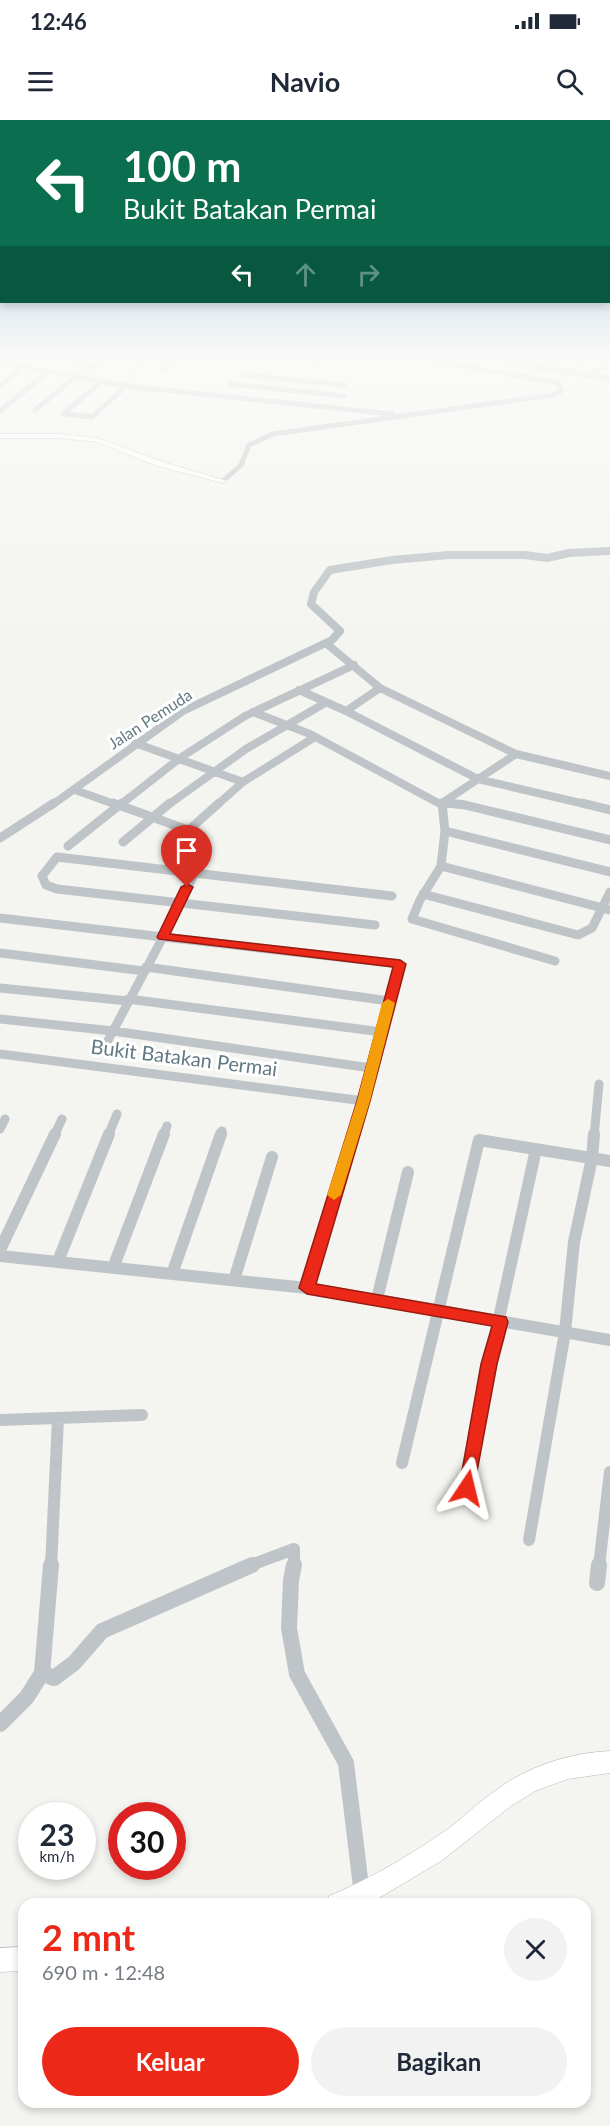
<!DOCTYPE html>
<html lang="id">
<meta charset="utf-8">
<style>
:root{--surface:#fff;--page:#f2f2f3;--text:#1f2937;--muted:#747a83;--accent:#ec2918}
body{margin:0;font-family:Lato,sans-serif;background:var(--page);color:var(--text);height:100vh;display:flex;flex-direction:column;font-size:22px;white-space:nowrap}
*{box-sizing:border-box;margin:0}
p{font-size:20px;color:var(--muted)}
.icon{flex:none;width:33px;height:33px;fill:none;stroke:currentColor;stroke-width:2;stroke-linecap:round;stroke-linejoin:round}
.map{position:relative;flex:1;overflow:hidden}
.sheet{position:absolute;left:18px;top:1778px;width:573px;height:210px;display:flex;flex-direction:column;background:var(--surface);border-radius:18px;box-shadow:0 3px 9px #0003}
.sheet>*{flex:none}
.hud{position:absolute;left:0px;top:0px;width:610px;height:183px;box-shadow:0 3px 9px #0003;background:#0b6e4f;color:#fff;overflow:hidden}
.speed{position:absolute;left:18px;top:1682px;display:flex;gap:12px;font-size:30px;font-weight:700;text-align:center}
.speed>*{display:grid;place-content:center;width:78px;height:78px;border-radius:50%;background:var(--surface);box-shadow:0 3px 9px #0003;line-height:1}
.speed small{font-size:15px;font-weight:400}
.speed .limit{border:9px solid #d22;background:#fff;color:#111}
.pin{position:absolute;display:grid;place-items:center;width:51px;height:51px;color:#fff;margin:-62px -26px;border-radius:50% 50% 50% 0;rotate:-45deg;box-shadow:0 0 6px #0007}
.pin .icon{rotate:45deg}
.me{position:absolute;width:66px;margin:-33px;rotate:10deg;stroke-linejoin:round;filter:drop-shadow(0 0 4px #0008)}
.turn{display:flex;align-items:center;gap:21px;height:126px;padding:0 24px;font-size:27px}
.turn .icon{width:78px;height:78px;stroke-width:2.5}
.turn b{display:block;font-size:42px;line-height:51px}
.lanes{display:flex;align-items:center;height:57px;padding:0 24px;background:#0003;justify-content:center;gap:30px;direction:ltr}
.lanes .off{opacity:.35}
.round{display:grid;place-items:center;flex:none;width:63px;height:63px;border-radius:32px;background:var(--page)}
.headline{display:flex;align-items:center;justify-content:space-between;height:102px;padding:0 24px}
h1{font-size:36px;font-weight:700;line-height:45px;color:var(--accent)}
.button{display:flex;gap:12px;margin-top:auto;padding:12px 24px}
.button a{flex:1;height:69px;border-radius:36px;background:var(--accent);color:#fff;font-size:24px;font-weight:700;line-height:69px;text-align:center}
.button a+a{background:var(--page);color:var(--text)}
.status{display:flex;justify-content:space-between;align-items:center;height:42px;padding:0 30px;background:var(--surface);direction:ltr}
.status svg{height:16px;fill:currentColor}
header{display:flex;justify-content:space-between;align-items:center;height:78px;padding:0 24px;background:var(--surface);font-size:27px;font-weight:700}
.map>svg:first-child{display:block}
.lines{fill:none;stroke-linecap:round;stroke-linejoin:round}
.secondary-casing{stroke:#b1b8bb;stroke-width:1}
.street-far4{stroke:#bec4c7;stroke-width:5}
.street-far3{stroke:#bec4c7;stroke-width:8}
.street-far2{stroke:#bec4c7;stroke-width:9}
.street-far1{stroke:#bec4c7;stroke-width:12}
.street{stroke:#bec4c7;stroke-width:16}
.secondary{fill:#fff;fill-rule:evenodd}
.route{fill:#ec2918;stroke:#991b10;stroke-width:1.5}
.slow{fill:#f59e0b}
.labels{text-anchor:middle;stroke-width:6;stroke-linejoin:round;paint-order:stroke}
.far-street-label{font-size:16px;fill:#617983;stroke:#fff}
.street-label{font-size:20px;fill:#617983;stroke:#fff}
</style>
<div class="status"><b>12:46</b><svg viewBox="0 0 49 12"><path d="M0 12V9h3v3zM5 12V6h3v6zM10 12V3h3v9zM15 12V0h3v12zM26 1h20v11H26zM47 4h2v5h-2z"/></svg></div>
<header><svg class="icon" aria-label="menu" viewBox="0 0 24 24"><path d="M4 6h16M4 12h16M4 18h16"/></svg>Navio<svg class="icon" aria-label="search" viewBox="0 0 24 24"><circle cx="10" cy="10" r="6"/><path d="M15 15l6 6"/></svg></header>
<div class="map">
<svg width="610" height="2006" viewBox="0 0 610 2006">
<rect width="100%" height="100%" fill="#f4f4f0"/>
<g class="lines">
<g class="secondary-casing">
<path id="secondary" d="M0,314H59L98,318L163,342L227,361L223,363L157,346L97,322L59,318H0Z
M610,1631V1653L568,1659L535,1671L511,1686L441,1741L374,1781L367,1784H326L329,1776C370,1759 407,1737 445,1711C462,1699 477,1683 495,1671C528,1646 569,1633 610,1631Z
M24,1827V1851L0,1852V1828Z"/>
</g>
<path class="street-far4" d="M36,235L93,246
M463,235L591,256L610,239
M224,236L228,235
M429,240L477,248
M0,242L126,266L392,294
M313,245L334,235
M527,246L542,235
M87,248L121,235
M134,248L158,235
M162,249L191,235
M549,249L567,235
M243,255L344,265
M566,255L591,235
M591,256L610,258
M101,262L63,294L92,297L126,266
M230,264L344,276
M0,266L24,246
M35,290L75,257
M0,291L49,251
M223,361L241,345L249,325L273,314L553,275L561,271L558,263L480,249"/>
<path class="street-far3" d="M327,524L380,568L516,634L610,656
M299,570L346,591L478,659L589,685
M346,591L380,568
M253,592L310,614L442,685
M135,623L243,662
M75,670L117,685
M442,683L465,685
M442,683L516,634
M52,685L183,591L332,520L340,511L311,484L314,472L330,450L392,440L448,435H525L547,438L569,433L610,431
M120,685L180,638L245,596L354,545
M168,685L246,629L325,583
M217,685L243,662L315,617"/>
<path class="street-far2" d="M113,683L188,710
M442,683L445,711L610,752
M448,683L465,685L610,720
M582,683L610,690
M445,711L441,746L420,780L412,799L555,841
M0,718L54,683
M123,722L170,683
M172,725L219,683
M68,726L122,683
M441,746L610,790
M195,752L163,817L400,844L353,1016
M423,774L578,815L592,808L610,772
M0,798L163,817L113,911L371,948
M375,805L57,769L46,765L42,756L57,737L392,776
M0,833L144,851
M146,847L389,881
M0,868L128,881
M128,879L382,912
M0,899L113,911L104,928
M0,934L364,981
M0,1009L5,999
M54,1016L62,999
M108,1016L117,994
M163,1016L167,1006
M220,1016L222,1011
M594,1016L599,964"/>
<path class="street-far1" d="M354,1014L307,1168L610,1220
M0,1130L55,1014
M0,1136L307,1168
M58,1141L109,1014
M113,1148L164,1014
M172,1154L221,1014
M234,1160L272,1037
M377,1179L408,1052
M0,1300L142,1295
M402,1343L479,1020L610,1041
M467,1368L489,1244L536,1029
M529,1420L565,1212L574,1122L592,1038L594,1014
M51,1446L58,1299
M248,1446L294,1429V1446
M599,1446L610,1352"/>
<path class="street" d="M294,1445L291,1460L289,1508L297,1554L346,1643L362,1775
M597,1463L599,1445
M42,1553L54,1558L74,1543L102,1511L252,1445
M0,1604L27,1577L42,1553L51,1445"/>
<use href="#secondary" class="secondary"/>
</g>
<linearGradient id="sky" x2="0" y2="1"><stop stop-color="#93bbda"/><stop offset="0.46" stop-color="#fafaf8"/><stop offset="1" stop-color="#fafaf8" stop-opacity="0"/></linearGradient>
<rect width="610" height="516" fill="url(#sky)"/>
<path class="route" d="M187,764L193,767L170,814L400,840L406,844L370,981L316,1164L506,1197L508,1202L497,1244L473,1373L467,1375L461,1373L459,1368L481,1244L492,1206L307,1174L299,1168L357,981L393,847L159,819L157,817L181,767Z"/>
<path class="slow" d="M388,879L395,883L370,981L341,1075L334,1080L327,1075L357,981L382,883Z"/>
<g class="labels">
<g class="far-street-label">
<text transform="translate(150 599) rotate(-33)" y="6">Jalan Pemuda</text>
</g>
<g class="street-label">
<text transform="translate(184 938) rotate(7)" y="7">Bukit Batakan Permai</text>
</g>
</g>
</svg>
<div class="speed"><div>23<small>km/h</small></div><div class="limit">30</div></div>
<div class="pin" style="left:187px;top:767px;background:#d93025"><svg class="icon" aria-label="arrive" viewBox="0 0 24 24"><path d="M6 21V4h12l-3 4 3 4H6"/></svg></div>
<svg class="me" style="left:467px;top:1368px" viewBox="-20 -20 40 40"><path d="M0-17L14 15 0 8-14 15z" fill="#ec2918" stroke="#fff" stroke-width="4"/></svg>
<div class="hud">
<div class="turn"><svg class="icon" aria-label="left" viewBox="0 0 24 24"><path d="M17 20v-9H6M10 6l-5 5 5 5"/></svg><div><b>100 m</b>Bukit Batakan Permai</div></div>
<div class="lanes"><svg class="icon" aria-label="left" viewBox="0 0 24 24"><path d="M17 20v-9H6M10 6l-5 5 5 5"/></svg><svg class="icon off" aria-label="ahead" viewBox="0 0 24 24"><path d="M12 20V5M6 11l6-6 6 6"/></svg><svg class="icon off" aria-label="right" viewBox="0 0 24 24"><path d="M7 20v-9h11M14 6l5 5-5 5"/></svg></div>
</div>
<section class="sheet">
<div class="headline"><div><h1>2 mnt</h1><p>690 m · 12:48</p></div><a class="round"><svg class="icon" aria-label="close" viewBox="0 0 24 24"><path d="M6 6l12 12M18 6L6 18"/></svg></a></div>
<div class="button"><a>Keluar</a><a>Bagikan</a></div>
</section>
</div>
